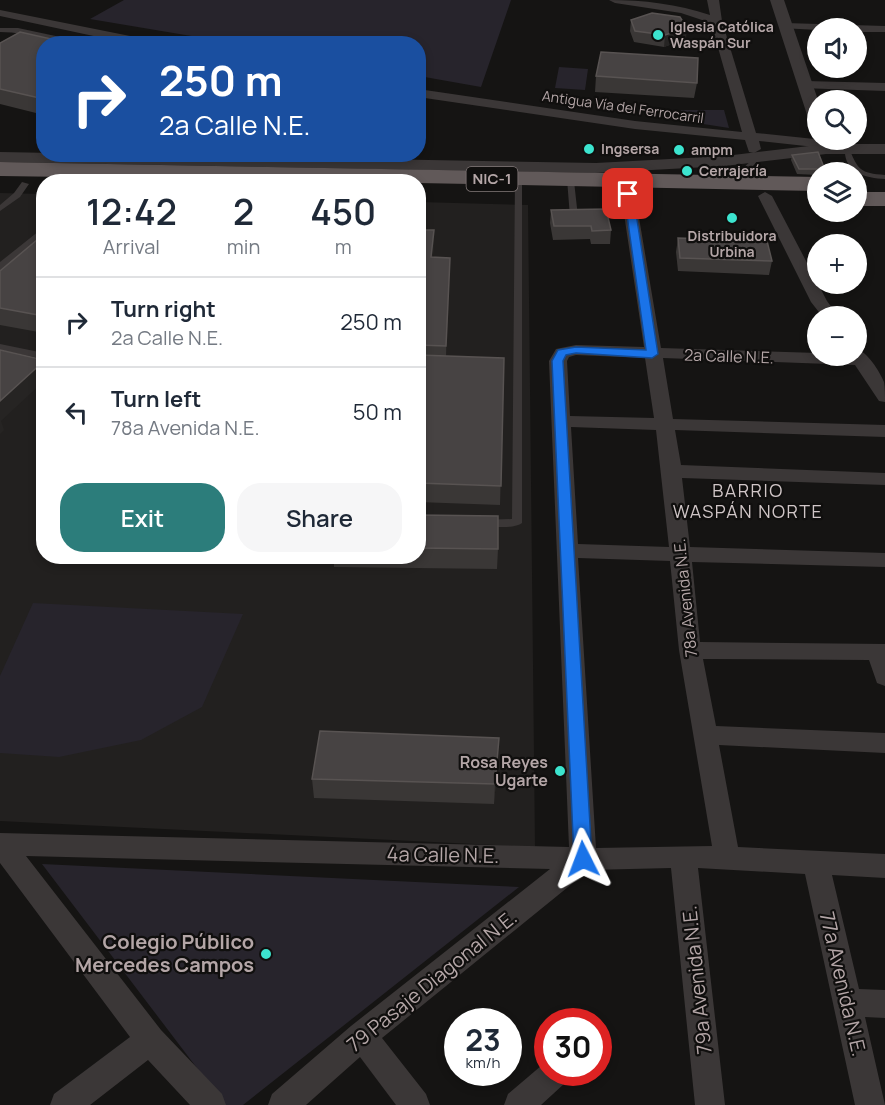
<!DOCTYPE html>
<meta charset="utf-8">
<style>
:root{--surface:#fff;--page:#f6f6f7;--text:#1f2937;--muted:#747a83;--line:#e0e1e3;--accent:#2c7d7b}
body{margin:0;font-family:Manrope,sans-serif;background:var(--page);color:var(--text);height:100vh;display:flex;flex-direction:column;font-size:22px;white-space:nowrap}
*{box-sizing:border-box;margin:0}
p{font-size:20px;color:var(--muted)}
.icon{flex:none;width:33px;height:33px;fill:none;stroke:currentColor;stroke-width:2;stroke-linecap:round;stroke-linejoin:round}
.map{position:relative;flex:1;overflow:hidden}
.side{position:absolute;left:36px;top:174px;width:390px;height:390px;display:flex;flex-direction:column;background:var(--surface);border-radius:24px;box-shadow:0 3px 9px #0003}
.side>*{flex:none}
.hud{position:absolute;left:36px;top:36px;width:390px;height:126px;border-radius:24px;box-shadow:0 3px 9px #0003;background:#1a4fa0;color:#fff;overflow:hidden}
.tools{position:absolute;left:807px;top:18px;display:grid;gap:12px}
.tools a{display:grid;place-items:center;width:60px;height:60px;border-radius:50%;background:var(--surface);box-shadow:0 3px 9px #0003;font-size:30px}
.speed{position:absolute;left:444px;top:1008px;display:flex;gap:12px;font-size:30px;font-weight:700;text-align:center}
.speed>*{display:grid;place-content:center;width:78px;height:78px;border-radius:50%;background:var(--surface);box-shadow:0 3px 9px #0003;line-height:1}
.speed small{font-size:15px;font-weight:400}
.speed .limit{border:9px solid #d22;background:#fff;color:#111}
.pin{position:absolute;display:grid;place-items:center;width:51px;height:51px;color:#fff;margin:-26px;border-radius:12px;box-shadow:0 3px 9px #0006}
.me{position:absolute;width:66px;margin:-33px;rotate:357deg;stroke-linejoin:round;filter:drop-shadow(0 0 4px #0008)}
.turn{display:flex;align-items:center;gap:21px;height:126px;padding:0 24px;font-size:27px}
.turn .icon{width:78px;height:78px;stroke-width:2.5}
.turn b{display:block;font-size:42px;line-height:51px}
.eta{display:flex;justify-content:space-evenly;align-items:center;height:102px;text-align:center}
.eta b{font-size:36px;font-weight:600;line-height:42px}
.action{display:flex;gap:12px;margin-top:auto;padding:12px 24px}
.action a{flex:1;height:69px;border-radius:24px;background:var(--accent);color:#fff;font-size:24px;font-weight:600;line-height:69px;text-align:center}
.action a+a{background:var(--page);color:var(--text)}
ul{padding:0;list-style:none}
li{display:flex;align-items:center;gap:18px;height:90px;padding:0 24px;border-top:2px solid var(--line)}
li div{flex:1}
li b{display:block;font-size:22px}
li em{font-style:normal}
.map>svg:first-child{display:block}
.built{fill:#22201f}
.green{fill:#27242c}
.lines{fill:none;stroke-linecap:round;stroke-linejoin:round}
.service{fill:#3b3737;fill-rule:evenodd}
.minor{fill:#3b3737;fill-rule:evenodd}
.tertiary{fill:#3b3737;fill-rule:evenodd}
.trunk{fill:#615959;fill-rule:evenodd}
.wall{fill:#3a3736}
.shaded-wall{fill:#262423}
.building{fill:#474343;stroke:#585352;stroke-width:1.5}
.route{fill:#1a73e8;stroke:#114b97;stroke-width:1.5}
.poi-dot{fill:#3ce4cf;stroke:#100f0e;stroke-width:2}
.labels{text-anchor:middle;stroke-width:4.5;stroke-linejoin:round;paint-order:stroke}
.far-poi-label{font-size:14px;font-weight:bold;fill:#b4a6a7;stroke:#100f0e;text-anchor:start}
.far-street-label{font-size:14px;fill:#b4a6a7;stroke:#100f0e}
.shield{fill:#100f0e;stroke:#837979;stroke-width:1.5}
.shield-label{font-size:15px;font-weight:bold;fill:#b4a6a7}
.street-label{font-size:16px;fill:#b4a6a7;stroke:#100f0e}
.poi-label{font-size:16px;font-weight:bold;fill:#b4a6a7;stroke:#100f0e;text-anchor:end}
.neighbourhood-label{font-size:18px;letter-spacing:1.5px;fill:#d0c6c7;stroke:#100f0e}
.near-street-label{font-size:20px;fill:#b4a6a7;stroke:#100f0e}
.near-poi-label{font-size:20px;font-weight:bold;fill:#b4a6a7;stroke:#100f0e;text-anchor:end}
</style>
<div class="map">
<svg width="885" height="1105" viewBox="0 0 885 1105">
<rect width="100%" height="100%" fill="#151413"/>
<path class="built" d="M0,193L43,194L44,556H418L419,202L528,205L535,847L0,821Z"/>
<path class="green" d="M124,0H511L481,87L419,76L418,44L233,43L90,19Z
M559,67L588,69L585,90L555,88Z
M681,110H724L729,128L684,121Z
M33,603L243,614L202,707L141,740L59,757L0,753V676Z
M42,864L519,887L243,1105H225Z"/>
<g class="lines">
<path class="service" d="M0,28H18L93,44C61,44 31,32 0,32Z
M845,148H849C858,170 860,173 885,175V179C865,178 843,172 845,148Z
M375,154H382L380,165L375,164Z
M756,156L761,157L745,175L702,178L698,176L702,174L740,171Z
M515,178L522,180V523C515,529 487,528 480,522L481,520L512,519Z
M567,179L574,181L578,217L574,219L570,217Z
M22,182L29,184L20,197L0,211V205L14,193Z
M0,344L44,353V359L0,350Z"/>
<path class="minor" d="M609,0C644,0 677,4 710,15L707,0H719L722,21L756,133L824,140L831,144L824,148L759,141L761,149L754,153L749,152L745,140L635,129L418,97V89L635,121L742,132L711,23L681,13L615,3Z
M0,10L150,40L156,44H131L0,16Z
M785,23L885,26V32H856V28H818V30L781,28V24Z
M805,81L885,83V91L801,88L799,85L801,82Z
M96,167L103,171L96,182H82L91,168Z
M628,190L635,194L661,348L818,353V356H856V349C867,351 880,372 884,382C885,388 885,396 885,402L879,401L855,365L663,358L673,419L885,425V437L675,430L681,465L885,473V485L682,478L690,547L885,553V567L692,562L700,642L885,644V686L877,683L869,660L703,659L716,726L885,733V753L719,745L738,847L885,854V878L832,875L859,989L885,990V1018L865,1017L885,1105H855L805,874L698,868L725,1105H695L671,868L589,870L382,1038L426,1094L430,1105H396L360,1057L306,1105H268L272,1094L351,1026L550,869L26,856L161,1030L222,1094L226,1105H190L148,1060L90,1105H50L54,1094L130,1037L0,863V833L569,847L549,361L556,349L576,345L644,347L621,194ZM576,355L645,358L654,418L570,416L567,361L569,357ZM571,427L656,430L669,547L578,544ZM578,558L670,561L679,650L712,846L596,848Z
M765,192L772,196L827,301L838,316H822L811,302L758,196Z
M44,230V242L6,273L0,275V262L39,231Z
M548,1060V1072H569L565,1083L541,1105H504L508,1094Z"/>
<path class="tertiary" d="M770,0H784L818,100V129L810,124Z
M826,144H885V154H826L725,166L596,173L0,162V152L596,163L725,156Z"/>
<path class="trunk" d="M0,162L818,177V191L418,183V182L0,176Z
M856,192H885V206H856Z"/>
</g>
<path class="wall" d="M631,20L686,39L664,47L634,42L630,31Z
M0,43L44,44V115L0,104Z
M596,76L697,83L694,98L595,92Z
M792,155L825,170V172H818V175L797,174L791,160Z
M551,210L611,230L610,244H591L590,239L553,240L550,223Z
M418,230H434L433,257L450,258L446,356L504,358L500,505L418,502Z
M44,234V333L0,325V271Z
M678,238L772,261L769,275L678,271L676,252Z
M418,515L498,549L497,569L334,567V556H418Z
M498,758L494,804L314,798L312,779Z"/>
<path class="shaded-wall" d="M687,28L686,39L664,47L665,35Z
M434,230V247L431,274V257Z
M450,258V275L446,364V346Z
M44,361V381L1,421L4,430L0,434V401Z
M499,738L498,758L494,804L495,784Z"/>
<path class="building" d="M652,13L680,17L687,28L665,35L635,31L631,20Z
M20,32L73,44H44V99L0,89V43Z
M601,52L698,58L697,83L596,76Z
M818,152L825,170L819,169H799L792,155Z
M606,209L611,230L592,231L591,226H554L551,210Z
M418,230H434L431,257L450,258L446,346L418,345Z
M44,234V316L0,308V271Z
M678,238L767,241L772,261L680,258Z
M0,350L44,360V361L0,401Z
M418,355L504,358L501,486L418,483Z
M418,515L498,516V549L418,548Z
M320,731L499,738L495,784L312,779Z"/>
<path class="route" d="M628,191L633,194L658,354L652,358L576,353L566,355L563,361L592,859L589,864L583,866L577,864L574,859L552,361L558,350L576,347L646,350L624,194Z"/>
<g class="poi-dot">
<circle cx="658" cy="35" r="6"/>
<circle cx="589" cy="149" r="6"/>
<circle cx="679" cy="150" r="6"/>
<circle cx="687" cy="171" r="6"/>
<circle cx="732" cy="218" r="6"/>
<circle cx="560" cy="771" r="6"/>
<circle cx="266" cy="954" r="6"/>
</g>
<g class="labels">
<g class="far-poi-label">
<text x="670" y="32">Iglesia Católica<tspan x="670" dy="16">Waspán Sur</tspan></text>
<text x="601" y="154">Ingsersa</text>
<text x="691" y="155">ampm</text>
<text x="699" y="176">Cerrajería</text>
<text x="732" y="241" text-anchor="middle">Distribuidora<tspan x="732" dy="16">Urbina</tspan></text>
</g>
<g class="far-street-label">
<text transform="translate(623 107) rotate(8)" y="5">Antigua Vía del Ferrocarril</text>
</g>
<rect class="shield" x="466.5" y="167" width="51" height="24" rx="4.5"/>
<g class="shield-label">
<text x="492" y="184">NIC-1</text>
</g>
<g class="street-label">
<text transform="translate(729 356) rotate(2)" y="6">2a Calle N.E.</text>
<text transform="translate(685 598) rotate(-96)" y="6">78a Avenida N.E.</text>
</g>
<g class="poi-label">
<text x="548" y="768">Rosa Reyes<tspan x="548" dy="18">Ugarte</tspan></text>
</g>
<g class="neighbourhood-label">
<text x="748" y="497">BARRIO<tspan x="748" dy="21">WASPÁN NORTE</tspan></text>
</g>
<g class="near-street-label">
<text transform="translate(443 855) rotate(1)" y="7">4a Calle N.E.</text>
<text transform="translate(697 980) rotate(-96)" y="7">79a Avenida N.E.</text>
<text transform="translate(432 981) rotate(-39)" y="7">79 Pasaje Diagonal N.E.</text>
<text transform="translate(843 984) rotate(77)" y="7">77a Avenida N.E.</text>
</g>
<g class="near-poi-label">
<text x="254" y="949">Colegio Público<tspan x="254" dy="23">Mercedes Campos</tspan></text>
</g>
</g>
</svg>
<div class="tools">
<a><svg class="icon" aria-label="sound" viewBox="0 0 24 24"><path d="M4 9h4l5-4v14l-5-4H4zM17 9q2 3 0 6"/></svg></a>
<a><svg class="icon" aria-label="search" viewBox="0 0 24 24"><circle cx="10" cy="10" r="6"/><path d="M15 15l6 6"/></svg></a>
<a><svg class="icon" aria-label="layers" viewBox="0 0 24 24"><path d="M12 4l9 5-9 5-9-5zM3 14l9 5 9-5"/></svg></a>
<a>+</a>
<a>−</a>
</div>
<div class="speed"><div>23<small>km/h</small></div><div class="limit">30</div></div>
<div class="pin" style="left:628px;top:194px;background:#d93025"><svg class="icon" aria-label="arrive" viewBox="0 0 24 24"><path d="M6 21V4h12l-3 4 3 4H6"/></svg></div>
<svg class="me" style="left:583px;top:859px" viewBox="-20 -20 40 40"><path d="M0-17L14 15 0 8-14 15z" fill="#1a73e8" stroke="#fff" stroke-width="4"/></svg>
<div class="hud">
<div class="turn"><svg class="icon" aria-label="right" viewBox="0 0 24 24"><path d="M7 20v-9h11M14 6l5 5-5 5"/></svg><div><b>250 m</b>2a Calle N.E.</div></div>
</div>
<section class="side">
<div class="eta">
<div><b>12:42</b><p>Arrival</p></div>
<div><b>2</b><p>min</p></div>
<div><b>450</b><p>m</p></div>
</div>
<ul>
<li><svg class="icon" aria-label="right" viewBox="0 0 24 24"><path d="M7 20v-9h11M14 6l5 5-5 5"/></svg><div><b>Turn right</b><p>2a Calle N.E.</p></div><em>250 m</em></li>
<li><svg class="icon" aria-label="left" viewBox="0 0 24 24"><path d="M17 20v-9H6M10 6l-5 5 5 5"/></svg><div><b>Turn left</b><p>78a Avenida N.E.</p></div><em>50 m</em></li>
</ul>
<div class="action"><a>Exit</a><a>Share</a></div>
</section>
</div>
